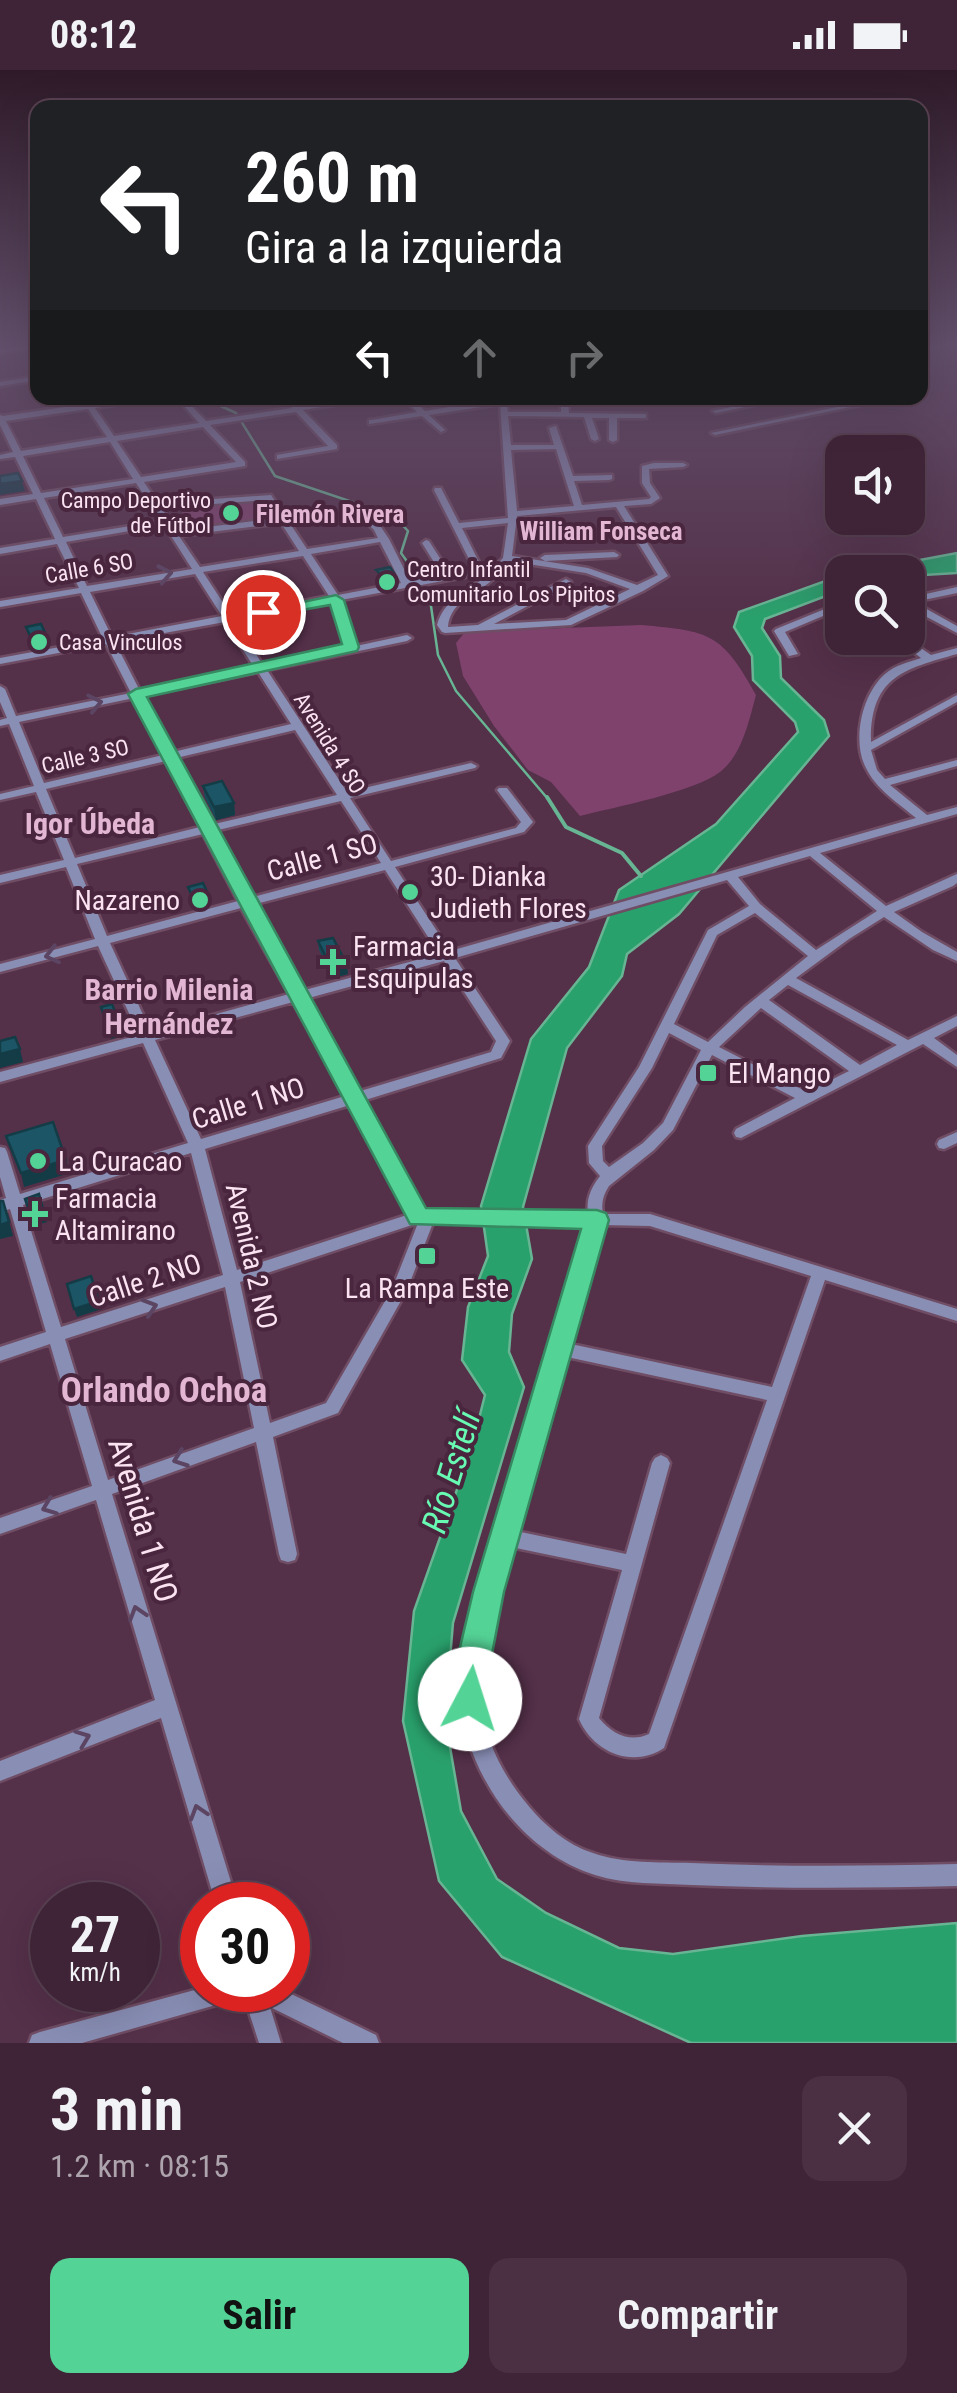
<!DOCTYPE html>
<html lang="es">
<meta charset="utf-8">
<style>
:root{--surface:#3f2437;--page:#4a3042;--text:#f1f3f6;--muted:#ada4ad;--line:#584152;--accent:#54d396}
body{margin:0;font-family:"Roboto Condensed",sans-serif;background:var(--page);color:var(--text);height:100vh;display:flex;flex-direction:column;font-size:38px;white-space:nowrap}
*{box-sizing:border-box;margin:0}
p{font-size:32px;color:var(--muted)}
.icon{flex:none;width:55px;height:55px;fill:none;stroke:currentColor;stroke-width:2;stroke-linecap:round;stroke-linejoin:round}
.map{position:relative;height:1973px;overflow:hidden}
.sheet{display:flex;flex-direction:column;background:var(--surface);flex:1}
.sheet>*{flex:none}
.top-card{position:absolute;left:30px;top:30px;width:898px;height:305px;border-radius:20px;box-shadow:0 10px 40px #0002,0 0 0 2px var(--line);background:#202124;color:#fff;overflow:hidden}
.controls{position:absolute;left:825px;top:365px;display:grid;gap:20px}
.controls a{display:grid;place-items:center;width:100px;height:100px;border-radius:20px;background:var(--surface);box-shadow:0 10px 40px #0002,0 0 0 2px var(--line);font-size:50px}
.speed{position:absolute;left:30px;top:1812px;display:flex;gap:20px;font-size:50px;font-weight:700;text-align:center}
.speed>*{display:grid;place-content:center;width:130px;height:130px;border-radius:50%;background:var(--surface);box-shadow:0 10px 40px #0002,0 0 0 2px var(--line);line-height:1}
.speed small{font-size:25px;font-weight:400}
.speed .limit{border:15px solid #d22;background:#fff;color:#111}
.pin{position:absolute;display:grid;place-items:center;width:85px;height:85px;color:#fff;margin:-42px;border:5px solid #fff;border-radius:50%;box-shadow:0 2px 10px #0007}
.me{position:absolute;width:110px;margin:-55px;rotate:5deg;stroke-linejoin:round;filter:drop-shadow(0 0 8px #0008)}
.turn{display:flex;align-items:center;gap:35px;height:210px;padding:0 50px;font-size:45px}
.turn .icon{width:130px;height:130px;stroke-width:2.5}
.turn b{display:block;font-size:70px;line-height:85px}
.lanes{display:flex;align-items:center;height:95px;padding:0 50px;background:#0003;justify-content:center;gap:50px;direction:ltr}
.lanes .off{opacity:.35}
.round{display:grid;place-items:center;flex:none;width:105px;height:105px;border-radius:20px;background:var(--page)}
.summary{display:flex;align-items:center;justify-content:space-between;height:170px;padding:0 50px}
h1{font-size:60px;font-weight:700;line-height:75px}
.cta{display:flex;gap:20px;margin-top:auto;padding:20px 50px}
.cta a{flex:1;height:115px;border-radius:20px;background:var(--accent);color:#111;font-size:40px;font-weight:700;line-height:115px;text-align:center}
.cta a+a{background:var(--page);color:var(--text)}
.status{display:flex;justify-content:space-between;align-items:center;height:70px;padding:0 50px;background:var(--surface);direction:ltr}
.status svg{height:28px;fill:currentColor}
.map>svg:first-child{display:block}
.green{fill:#7e426d}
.water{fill:#29a16c;stroke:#68b594;stroke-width:2.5}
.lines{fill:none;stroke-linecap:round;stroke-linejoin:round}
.stream-far1{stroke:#68b594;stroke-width:2.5}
.stream{stroke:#68b594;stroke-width:4}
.street-casing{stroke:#6f4d64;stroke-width:5}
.street{fill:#898eb5;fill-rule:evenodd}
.wall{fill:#184a58}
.shaded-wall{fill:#143c47}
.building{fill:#1c5666;stroke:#143c47;stroke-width:2.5}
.oneway{stroke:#5c4562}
.route{fill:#54d396;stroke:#378962;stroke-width:2.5}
.poi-dot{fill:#54d396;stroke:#49263e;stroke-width:4}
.labels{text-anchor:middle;stroke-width:8;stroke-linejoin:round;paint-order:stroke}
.far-poi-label{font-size:22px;fill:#fbe3f2;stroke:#49263e;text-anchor:start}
.far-street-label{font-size:22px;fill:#fbe3f2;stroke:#49263e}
.far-neighbourhood-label{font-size:25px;font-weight:bold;fill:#e3b7d4;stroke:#49263e}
.street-label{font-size:28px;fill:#fbe3f2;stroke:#49263e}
.poi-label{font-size:28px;fill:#fbe3f2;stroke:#49263e;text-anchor:start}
.neighbourhood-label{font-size:30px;font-weight:bold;fill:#e3b7d4;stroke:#49263e}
.near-street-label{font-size:32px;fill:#fbe3f2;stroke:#49263e}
.near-neighbourhood-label{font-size:35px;font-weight:bold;fill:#e3b7d4;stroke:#49263e}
.near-water-label{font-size:35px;font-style:italic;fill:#68fab3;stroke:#49263e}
</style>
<div class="status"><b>08:12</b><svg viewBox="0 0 49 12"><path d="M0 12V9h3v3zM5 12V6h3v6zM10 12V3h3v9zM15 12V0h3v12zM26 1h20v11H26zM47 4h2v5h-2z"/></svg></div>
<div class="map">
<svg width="957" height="1973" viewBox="0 0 957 1973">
<rect width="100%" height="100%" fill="#543049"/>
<path class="green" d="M269,426L281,448L191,460L180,438Z
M641,555C710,561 722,563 756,625C749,651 742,685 720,702C694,722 615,737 580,746L551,712L528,700L494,656L463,606L456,573L465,562Z"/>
<path class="water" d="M957,483V503L908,506V502H856Z
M842,505V520L765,549L762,558L780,586L781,608L824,650L829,666L679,844L627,884L622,906L567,978L523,1137L532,1189L512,1244L509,1282L524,1317L453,1553L445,1648L461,1741L497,1809L546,1843L619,1878L673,1884L802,1866L957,1853V1973H691L502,1887L439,1811L403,1651L414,1541L471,1380L485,1325L462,1290L468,1237L488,1186L481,1136L531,969L589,897L619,820L716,754L798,662L795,652L753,610L752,586L734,557L739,542Z"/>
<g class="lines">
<path class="stream-far1" d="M203,328L236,343L275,406L394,446L408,461L401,483L429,522L438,585L456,621L548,729"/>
<path class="stream" d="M547,727L566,757L622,783L641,806"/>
<g class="street-casing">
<path id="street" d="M946,272H957V274L920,282V278Z
M38,274V278L0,283V279Z
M38,306V310L0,316V312Z
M82,328H88L92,333L149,328L146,330L95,338L114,366L199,353L177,328H184L206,351L292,338L284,328H291L299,336L355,328H369L366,330L303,340L337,375V379L277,389V385L328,376L296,342L210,355L245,392V396L144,412L158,433L271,425L307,479L378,468L374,460L355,441L362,439L381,457L389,469L410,511L442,505L422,473L426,470L429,471L450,504L474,499L434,420L435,418H441L459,453L508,448L500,334L429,345L445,360L441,362L422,346L369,354V350H372L417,342L403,328H410L425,341L506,328L508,342H561V328H568L569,343L646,344V348H617V370L613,372L609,370V348H592L599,369L595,371L591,369L584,347L508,346L511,375H554L549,358L556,356L573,406L612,405V409L609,410L574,411L582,435L649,429L651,427L642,413V396L654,393H683L687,395L683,397L649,399L650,413L660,428L651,434L624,436L668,506L643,521L571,555L445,563L442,562L437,555C445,526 471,521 491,502L341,530L356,576L407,565L412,568L407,571L267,600L347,722L471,693L477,696L475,698L350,728L391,791L516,758L521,752L497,720L499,718H507L533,752L524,762L395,797L450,881L916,748C898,733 876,719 866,698C852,672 861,625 885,604C895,595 909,592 921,588L895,568H906L931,585L957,578V584C905,599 870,606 871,672L957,625V632L871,680L877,700L885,709L957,690V696L890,715L927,745L957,737V744L820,783L886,836L957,804V813L953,816L894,842L922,862L957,882V891L933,880L884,847L849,869L796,908L908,970L957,946V956L934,968L957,985V997L923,974L741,1068L736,1067L734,1063L736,1059L795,1028L712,985L673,1060L654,1080L609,1116C603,1125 601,1133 603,1144H650L957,1239V1251L825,1210L664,1678C632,1699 593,1682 579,1649L622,1500L511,1477C480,1573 456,1648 527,1734C544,1755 567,1775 593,1783C624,1794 659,1792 691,1793C780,1797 868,1796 957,1794V1816C869,1818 781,1819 692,1815C660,1813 626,1815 595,1805C521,1782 466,1704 460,1628C456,1561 488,1493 507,1431C536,1339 562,1247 588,1155L433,1153L407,1220L338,1343L273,1367L297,1484L295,1490L288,1492L281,1490L279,1484L256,1372L112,1424L238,1835H216L161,1648L0,1711V1691L155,1630L96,1430L0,1464V1448L92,1416L50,1274L0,1291V1277L46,1262L10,1139L0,1142V1130L6,1128L0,1107V1077L5,1078L7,1082L20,1124L188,1073L143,973L0,1012V1002L139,965L98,876L0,902V894L95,869L66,797L0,813V805L64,790L36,722L0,730V724L34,716L9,654L0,656V650L7,648L0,632V616L5,619L16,646L131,623L106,574L0,594V588L103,569L81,523L0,537V531L79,518L57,474L0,484V478L55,469L36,429L0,435V429L33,424L15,387L0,389V385L13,382L0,355V345L3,346L85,334ZM88,339L107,367L21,381L6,351ZM203,357L236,392L141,407L117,371ZM110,372L133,409L41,423L23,386ZM556,379L574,436L517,441L511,380ZM136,413L161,451L63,467L44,428ZM266,430L278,448L176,461L172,452L161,438ZM616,437L658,505L637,515L588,498L512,486L517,446ZM281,453L299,481L200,497L179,466ZM508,453L503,488L496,495L482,498L462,458ZM164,455L192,499L87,516L66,472ZM380,472L401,513L338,525L311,484ZM303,486L329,526L231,545L203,502ZM509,491L586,503L630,519L566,550L494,554L569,514L571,512L566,509L478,555L448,557C450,531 475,526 492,510C499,505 504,498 509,491ZM195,504L222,546L112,567L90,522ZM332,531L346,578L263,595L234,550ZM225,552L254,597L140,621L115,572ZM258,602L291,654L173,682L143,626ZM134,628L163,685L44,713L19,652ZM295,660L337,725L210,755L176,688ZM166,691L200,757L75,788L46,719ZM341,731L381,793L249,828L214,761ZM203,764L238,831L107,866L77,794ZM810,786L877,841L816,880L760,834L738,807ZM385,800L439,884L301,921L252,835ZM727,810L749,836L708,860L639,997L588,1076L589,1093L600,1106C591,1118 586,1129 588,1143L423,1141L362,1031L501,988L510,971L455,888ZM241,838L289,924L151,962L110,873ZM755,843L808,886L745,937L708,972L674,954L717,865ZM444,891L496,971L491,982L357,1022L305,929ZM788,915L897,975L860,995L769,930ZM293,932L345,1026L201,1069L155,970ZM761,938L849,1001L807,1022L719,977ZM669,963L701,980L663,1053L643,1073L609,1097L603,1091L602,1076L652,998ZM350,1035L410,1144L237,1200L205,1079ZM191,1083L223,1205L61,1257L23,1135ZM418,1153L392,1219L326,1333L270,1353L240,1212ZM603,1155L650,1156L811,1206L772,1317L571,1274ZM225,1217L254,1358L108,1410L65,1269ZM567,1287L767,1330L649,1664C630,1673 612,1664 599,1648L670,1393L667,1388L661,1385L655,1388L652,1393L626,1484L516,1461Z
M775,328H788L716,343L712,341Z
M881,328H894L715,365L711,363Z
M614,482L619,485L617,487L545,491L540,488L545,485Z
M957,517V523L914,532L957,556V563L908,537V528Z
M842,532V538L785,562L798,584L789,586L774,561L776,559Z
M957,1062V1073L944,1079L939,1078L937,1074L939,1070Z
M202,1918V1920H283L376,1965L379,1973H343L270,1937L281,1973H259L244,1927L82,1973H29L32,1965L40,1962Z"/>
</g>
<use href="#street" class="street"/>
</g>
<path class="wall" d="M203,716L234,733L235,745L216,750L205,728Z
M318,871L348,904L333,908L319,880Z"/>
<path class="shaded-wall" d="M22,411L25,421L0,425V414Z
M394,503V511L381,513V505Z
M47,567L49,575L33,578L32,570Z
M234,733L235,745L216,750L214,737Z
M209,826L210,835L196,838L194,830Z
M347,895L348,904L333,908L332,899Z
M121,957L123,966L111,969L109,960Z
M20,979L23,992L0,998V984Z
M66,1090L70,1103L24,1117L21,1103Z
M44,1143L47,1152L33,1156L31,1147Z
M7,1144L13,1166L0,1169V1155Z
M99,1231L102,1239L77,1247L74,1239Z"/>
<path class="building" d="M18,403L22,411L0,414V406Z
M390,497L394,503L381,505L376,500Z
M41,554L47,567L32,570L26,557Z
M222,711L234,733L214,737L203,716Z
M203,813L209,826L194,830L188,817Z
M333,868L347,895L332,899L318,871Z
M112,934L121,957L109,960L101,937Z
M15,967L20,979L0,984V971Z
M53,1052L66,1090L21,1103L6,1066Z
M39,1124L44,1143L31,1147L25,1129Z
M0,1131H3L9,1152L0,1155Z
M91,1206L99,1231L74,1239L67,1214Z"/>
<defs><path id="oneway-chevron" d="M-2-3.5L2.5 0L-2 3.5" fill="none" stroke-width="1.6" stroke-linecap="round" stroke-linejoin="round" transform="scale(2.5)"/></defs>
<g class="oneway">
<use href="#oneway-chevron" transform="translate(165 504) rotate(-11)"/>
<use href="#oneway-chevron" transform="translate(95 633) rotate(-12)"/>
<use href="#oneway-chevron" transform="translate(52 885) rotate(166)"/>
<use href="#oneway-chevron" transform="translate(150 1237) rotate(-18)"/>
<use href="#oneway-chevron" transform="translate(180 1389) rotate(160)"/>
<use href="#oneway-chevron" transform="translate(49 1437) rotate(159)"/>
<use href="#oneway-chevron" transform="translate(137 1543) rotate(-107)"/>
<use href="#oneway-chevron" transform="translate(83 1668) rotate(-21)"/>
<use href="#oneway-chevron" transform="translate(198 1742) rotate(-107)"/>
</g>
<linearGradient id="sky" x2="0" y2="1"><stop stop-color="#2e1a28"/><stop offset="0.5" stop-color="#614e6a"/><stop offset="1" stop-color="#614e6a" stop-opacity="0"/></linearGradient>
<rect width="957" height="548" fill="url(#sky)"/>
<path class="route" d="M336,525L344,530L359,577L357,581L147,627L426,1138L597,1140L606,1143L609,1150L504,1522L481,1641L470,1645L458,1641L453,1629L454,1603L473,1522L581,1159L410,1154L128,624L136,619L342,574L330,535L263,547L255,542Z"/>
<g class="poi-dot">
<circle cx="231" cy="443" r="10"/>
<circle cx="387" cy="512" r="10"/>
<circle cx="39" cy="572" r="10"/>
<circle cx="410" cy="822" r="10"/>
<circle cx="200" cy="830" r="10"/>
<path d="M328 877h10v10h10v10h-10v10h-10v-10h-10v-10h10z"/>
<rect x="698" y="993" width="20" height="20" rx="5"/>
<circle cx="38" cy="1091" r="10"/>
<path d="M30 1129h10v10h10v10h-10v10h-10v-10h-10v-10h10z"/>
<rect x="417" y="1176" width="20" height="20" rx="5"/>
</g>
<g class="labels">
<g class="far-poi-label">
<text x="211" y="438" text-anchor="end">Campo Deportivo<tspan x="211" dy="25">de Fútbol</tspan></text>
<text x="407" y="507">Centro Infantil<tspan x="407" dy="25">Comunitario Los Pipitos</tspan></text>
<text x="59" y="580">Casa Vinculos</text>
</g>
<g class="far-street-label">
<text transform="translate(89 498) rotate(-10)" y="8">Calle 6 SO</text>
<text transform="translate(330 673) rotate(58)" y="8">Avenida 4 SO</text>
<text transform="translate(85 686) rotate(-13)" y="8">Calle 3 SO</text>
</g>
<g class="far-neighbourhood-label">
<text x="330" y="453">Filemón Rivera</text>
<text x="601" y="470">William Fonseca</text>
</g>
<g class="street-label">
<text transform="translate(322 787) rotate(-15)" y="10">Calle 1 SO</text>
<text transform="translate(248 1033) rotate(-17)" y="10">Calle 1 NO</text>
<text transform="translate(252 1186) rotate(77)" y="10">Avenida 2 NO</text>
<text transform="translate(145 1210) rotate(-18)" y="10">Calle 2 NO</text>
</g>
<g class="poi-label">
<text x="430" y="816">30- Dianka<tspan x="430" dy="32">Judieth Flores</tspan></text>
<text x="180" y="840" text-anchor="end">Nazareno</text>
<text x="353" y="886">Farmacia<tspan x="353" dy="32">Esquipulas</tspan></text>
<text x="728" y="1013">El Mango</text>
<text x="58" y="1101">La Curacao</text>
<text x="55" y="1138">Farmacia<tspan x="55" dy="32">Altamirano</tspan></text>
<text x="427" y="1228" text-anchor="middle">La Rampa Este</text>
</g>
<g class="neighbourhood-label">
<text x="90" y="764">Igor Úbeda</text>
<text x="169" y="930">Barrio Milenia<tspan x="169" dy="34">Hernández</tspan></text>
</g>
<g class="near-street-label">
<text transform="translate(143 1450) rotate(73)" y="11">Avenida 1 NO</text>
</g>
<g class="near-neighbourhood-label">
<text x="164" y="1332">Orlando Ochoa</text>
</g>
<g class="near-water-label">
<text transform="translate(451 1402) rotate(-73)" y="12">Río Estelí</text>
</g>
</g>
</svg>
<div class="controls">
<a><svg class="icon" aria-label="sound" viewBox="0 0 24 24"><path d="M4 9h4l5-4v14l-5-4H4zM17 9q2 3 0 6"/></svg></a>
<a><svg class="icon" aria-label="search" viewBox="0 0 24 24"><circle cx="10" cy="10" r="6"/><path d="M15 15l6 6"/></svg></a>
</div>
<div class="speed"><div>27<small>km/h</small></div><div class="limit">30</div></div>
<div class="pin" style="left:263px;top:542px;background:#d93025"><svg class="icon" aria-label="arrive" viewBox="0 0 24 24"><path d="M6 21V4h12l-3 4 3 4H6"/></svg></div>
<svg class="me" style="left:470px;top:1629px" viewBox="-20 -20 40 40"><circle r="19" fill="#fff"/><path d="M0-13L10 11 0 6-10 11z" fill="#54d396"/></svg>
<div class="top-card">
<div class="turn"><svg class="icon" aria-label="left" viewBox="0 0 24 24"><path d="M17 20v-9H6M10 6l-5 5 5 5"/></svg><div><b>260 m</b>Gira a la izquierda</div></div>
<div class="lanes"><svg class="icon" aria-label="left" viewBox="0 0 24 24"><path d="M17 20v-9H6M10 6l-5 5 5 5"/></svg><svg class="icon off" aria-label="ahead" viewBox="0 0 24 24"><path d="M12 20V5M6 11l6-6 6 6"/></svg><svg class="icon off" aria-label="right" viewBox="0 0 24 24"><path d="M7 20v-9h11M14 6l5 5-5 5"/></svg></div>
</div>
</div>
<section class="sheet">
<div class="summary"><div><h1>3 min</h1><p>1.2 km · 08:15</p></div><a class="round"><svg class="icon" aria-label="close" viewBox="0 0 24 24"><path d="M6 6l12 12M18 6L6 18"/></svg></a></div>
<div class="cta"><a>Salir</a><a>Compartir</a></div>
</section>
